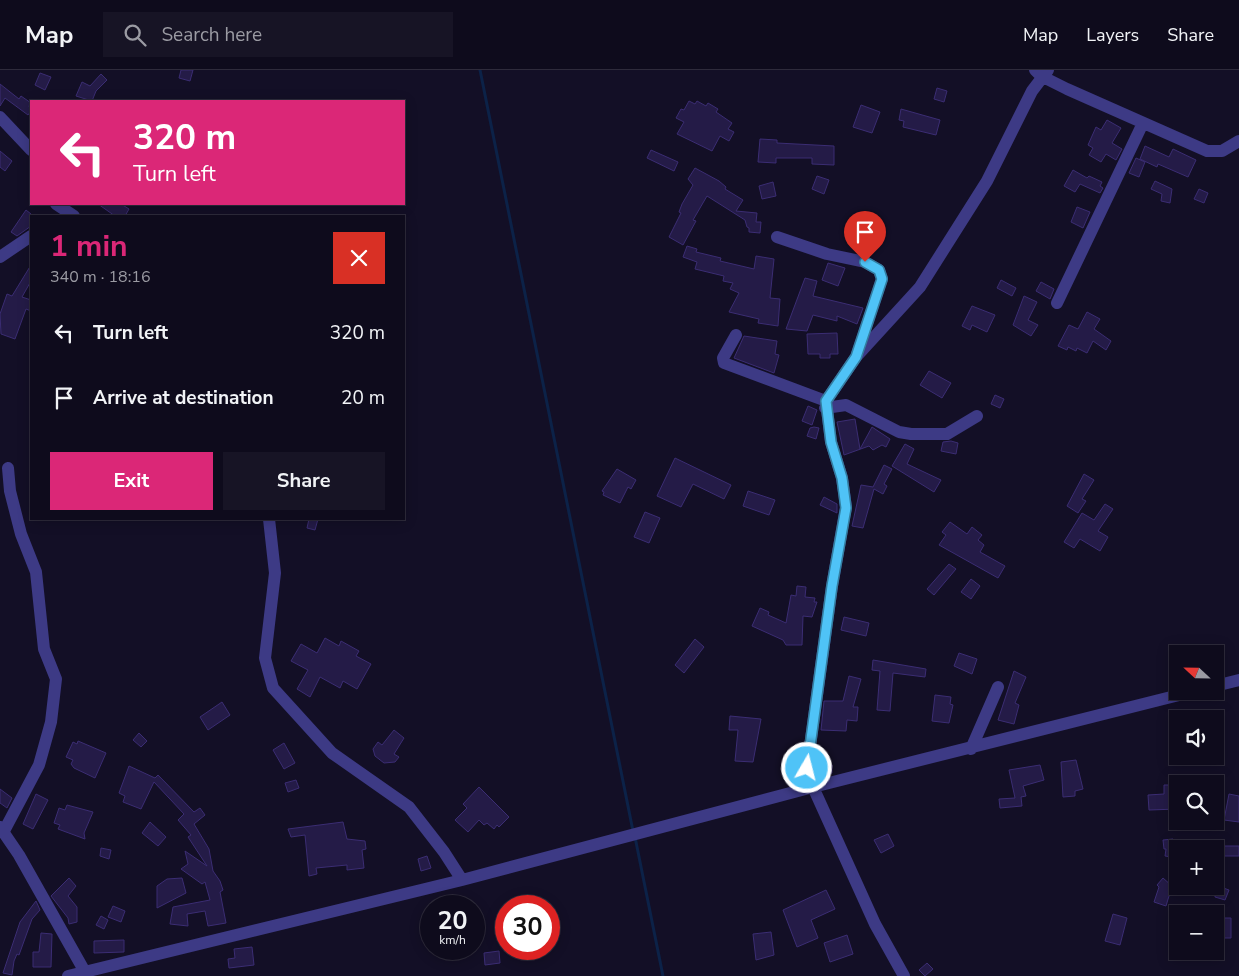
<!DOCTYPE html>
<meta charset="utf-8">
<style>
:root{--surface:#0e0b1c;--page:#171425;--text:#f1f3f6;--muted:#9b9ba3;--line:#2e2b3b;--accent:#db2777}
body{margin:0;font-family:"Nunito Sans",sans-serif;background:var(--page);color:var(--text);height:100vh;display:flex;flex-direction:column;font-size:19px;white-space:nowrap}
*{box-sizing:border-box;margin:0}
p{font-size:16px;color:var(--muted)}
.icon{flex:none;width:28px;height:28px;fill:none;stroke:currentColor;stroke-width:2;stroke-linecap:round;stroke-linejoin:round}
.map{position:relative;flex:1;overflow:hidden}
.side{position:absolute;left:30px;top:145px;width:375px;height:305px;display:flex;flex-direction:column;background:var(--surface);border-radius:0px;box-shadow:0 2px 12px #0003,0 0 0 1px var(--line)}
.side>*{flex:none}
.hud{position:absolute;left:30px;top:30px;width:375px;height:105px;border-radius:0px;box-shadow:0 2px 12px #0003,0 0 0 1px var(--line);background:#db2777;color:#fff;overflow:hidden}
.needle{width:32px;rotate:292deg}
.controls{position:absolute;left:1169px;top:575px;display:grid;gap:10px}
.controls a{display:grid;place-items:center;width:55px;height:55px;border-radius:0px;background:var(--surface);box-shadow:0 2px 12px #0003,0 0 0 1px var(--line);font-size:25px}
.speed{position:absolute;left:420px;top:825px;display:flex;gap:10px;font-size:25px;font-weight:700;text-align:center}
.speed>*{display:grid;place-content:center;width:65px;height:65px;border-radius:50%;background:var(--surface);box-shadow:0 2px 12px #0003,0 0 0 1px var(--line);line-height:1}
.speed small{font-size:12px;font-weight:400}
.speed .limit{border:8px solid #d22;background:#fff;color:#111}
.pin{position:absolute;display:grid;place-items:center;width:42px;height:42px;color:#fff;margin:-51px -21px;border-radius:50% 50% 50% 0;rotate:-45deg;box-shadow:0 0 5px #0007}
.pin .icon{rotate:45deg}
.me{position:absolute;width:55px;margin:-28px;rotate:8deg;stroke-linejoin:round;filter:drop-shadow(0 0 4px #0008)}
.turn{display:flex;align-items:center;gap:18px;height:105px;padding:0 20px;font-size:22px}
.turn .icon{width:65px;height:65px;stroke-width:2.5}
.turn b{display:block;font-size:35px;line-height:42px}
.round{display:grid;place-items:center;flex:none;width:52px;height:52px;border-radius:0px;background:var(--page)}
.headline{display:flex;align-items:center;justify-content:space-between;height:85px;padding:0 20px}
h1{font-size:30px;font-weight:700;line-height:38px;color:var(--accent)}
.button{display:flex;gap:10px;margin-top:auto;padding:10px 20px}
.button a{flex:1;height:58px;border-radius:0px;background:var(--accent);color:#fff;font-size:20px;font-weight:700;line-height:58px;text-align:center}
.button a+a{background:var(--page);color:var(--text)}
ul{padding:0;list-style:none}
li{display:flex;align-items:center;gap:15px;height:65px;padding:0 20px}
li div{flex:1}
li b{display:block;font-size:19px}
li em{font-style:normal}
header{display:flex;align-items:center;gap:30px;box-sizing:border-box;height:70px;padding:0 25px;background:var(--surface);border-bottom:1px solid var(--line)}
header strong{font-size:24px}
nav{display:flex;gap:28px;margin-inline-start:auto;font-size:18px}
.search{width:350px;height:45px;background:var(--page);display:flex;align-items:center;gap:12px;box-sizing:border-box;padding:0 18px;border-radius:0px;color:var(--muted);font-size:19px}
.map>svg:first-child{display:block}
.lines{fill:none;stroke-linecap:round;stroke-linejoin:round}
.stream{stroke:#0c2248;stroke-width:3}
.building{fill:#241b47;stroke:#3b2d73}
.minor{stroke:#3d3a85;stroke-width:12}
.route-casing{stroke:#337fa1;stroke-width:12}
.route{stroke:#4fc3f7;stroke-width:9}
</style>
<header>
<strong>Map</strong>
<div class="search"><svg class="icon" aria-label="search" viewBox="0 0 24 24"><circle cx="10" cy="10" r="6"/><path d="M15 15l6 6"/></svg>Search here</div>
<nav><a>Map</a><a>Layers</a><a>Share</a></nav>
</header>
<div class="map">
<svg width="1239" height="906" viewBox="0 0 1239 906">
<rect width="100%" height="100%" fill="#130f26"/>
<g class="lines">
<path class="stream" d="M480,0L633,761
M635,767L663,906"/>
</g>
<path class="building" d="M181,0H193L190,11L179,8Z
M40,3L51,7L45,20L35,15Z
M101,4L107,10L96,21L92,31L76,26L82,12L90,16Z
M0,14L19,29L21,26L31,33L29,36L31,41L28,45L5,28L0,36Z
M937,18L947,21L944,32L934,29Z
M689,31L695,34L697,31L706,36L708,33L718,39L716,42L732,53L728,59L734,62L729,71L720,66L712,81L677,64L684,52L676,48L681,39L684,40Z
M861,35L880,42L872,63L853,57Z
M901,39L940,50L936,65L903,57L904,51L899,50Z
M1107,50L1121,58L1112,73L1122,79L1116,90L1106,84L1101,92L1089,85L1093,78L1088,75L1096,57L1101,60Z
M760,69L777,70V73L834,76V95L812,94V88H776V93L758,92Z
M1145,76L1169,87L1173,79L1196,90L1188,107L1158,94L1157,97L1140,89Z
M651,80L678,92L674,101L647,88Z
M0,81L12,91L5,101L0,97Z
M1136,88L1145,92L1139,107L1129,103Z
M695,98L719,111L726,117L725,119L743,130L736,141L757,143L756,152H761L760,163L749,162V158L747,157L745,150L707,126L693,150L696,151L683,175L669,167L681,143L679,142L682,134L693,115L688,109Z
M1073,100L1087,108L1089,106L1102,112L1100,116L1103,118L1100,123L1080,114L1075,122L1064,116Z
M817,106L829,110L824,124L812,119Z
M1155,111L1172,119L1170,133L1161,131L1162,124L1151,119Z
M773,112L776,126L762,129L759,116Z
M1199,119L1208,123L1204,133L1194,129Z
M98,134H121L129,139L125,146H115Z
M1077,137L1090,142L1083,158L1071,152Z
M26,140L31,144V156L17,166L11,162Z
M687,176L697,179L696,182L721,188L720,191L754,199L756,186L774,189L770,228L780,229L778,256L758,253L759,249L729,242L739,223L730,219L733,213L723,211L724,206L695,199L697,192L683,187Z
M828,193L845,198L838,216L822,210Z
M31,195V211L22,227L31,230V241L26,239L15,269L1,264L0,244L7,224L12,226Z
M805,208L817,211L813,226L863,238L857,254L837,246V251L813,245L807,261L786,259Z
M1001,210L1016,218L1012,226L997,218Z
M1041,212L1054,219L1050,229L1036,221Z
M1024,226L1037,232L1028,250L1038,255L1031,266L1013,255Z
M972,236L995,245L987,262L972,255L970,260L962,256Z
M1087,242L1100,249L1094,259L1111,271L1106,280L1093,271L1087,283L1077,278L1076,281L1068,277L1067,280L1058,276L1069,255L1078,259Z
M837,263L838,284H830V288H820V284H808L807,264Z
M744,266L777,271L775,284L779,285L774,303L734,288Z
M929,301L951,313L942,328L920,315Z
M995,325L1004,329L1000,338L991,334Z
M808,336L817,340L812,355L802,351Z
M855,349L860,379L872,357L890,369L886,377L882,375L873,380L869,376L844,385L837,352Z
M814,357L819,358L816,369L807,366L810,358Z
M951,371L958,373L956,384L941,381L943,372Z
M905,374L914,379L907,394L941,410L934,422L892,396Z
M675,388L731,415L724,429L693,414L681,437L657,426Z
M884,395L892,399L884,414L887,416L883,424L874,419L863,458L852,456L861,415L873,417Z
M617,399L636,410L631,419L628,417L620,433L603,425L604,422L602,421Z
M1084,404L1094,410L1082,429L1086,431L1078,443L1067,436Z
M748,421L775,430L769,445L743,436Z
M824,427L837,434V443L820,435Z
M1105,434L1113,439L1098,461L1108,467L1100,481L1080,469L1074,478L1064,472L1082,443L1094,450Z
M645,442L660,448L649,473L634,467Z
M309,449H318L315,460L307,458Z
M950,452L967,464L972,457L982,465L978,470L984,475L980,482L1005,496L998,508L939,475L946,465L942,462Z
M949,494L956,499L934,525L927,519Z
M971,509L980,516L971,529L961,522Z
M797,516L806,517L805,527L815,528L814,532H817L812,547L803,546L802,575H786L783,570L752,556L760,538L769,542L768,545L786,553L791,525L796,526Z
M844,547L869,553L866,566L841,560Z
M325,568L339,576L341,571L359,581L356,586L371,594L357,619L343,611L340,618L320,607L310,627L297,619L308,600L291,591L301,574L317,583Z
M695,569L704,577L684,603L675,595Z
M959,583L977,589L972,604L954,596Z
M873,590L926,599L925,607L893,603L890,641L877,640L880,601L872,600Z
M1014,601L1026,607L1015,633L1019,635L1014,654L998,650Z
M849,606L861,609L853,637H858L857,651L847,650L846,661L821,660L824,631H843Z
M935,625L951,627L950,634L953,635L949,653L932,651Z
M222,632L230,645L208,660L200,647Z
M730,646L761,649L753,692L735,691L738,660H729Z
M394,660L404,668L394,684L399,687L395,692L384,693L375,686L373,679L378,672L382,675Z
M139,663L147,671L141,677L133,670Z
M78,671L106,683L95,708L74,698L71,694L73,690L66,687L73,672L77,674Z
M284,673L295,693L284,699L273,680Z
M1076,690L1083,719L1075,721V726L1063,727L1061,692Z
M816,695H832V703L819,707Z
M1040,695L1044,710L1023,716L1026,726L1021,727L1022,736L1000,738L999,729L1015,728L1009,700Z
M129,696L155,708L158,705L194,742L200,738L205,745L194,754L209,779L213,801L220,811L223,820L220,822L226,853L208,856L205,841L187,844L188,856L170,854L173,837L210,830L205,812L202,814L181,799L188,794L185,781L207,796L188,767L191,765L178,750L184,744L154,712L141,739L123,732L125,726L119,723Z
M296,710L299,718L288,722L285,713Z
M1164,715H1178V739L1149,740L1148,725L1164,724Z
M479,717L509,747L499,757L497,755L494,759L487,753L484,755L479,750L468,762L455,750L467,738L463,734Z
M0,719L12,728L7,738L0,733Z
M36,724L48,730L33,759L23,754Z
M1229,724L1239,726V752L1224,750Z
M67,735L93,742L84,763L85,769L58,759L60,755L54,753L59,738L65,740Z
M150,752L166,767L158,776L142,763Z
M343,752L347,769L365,771L366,779L362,780L364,798L347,800V795L316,798L317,804L309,806L305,765L291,767L288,759Z
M888,764L894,776L881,783L874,770Z
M1173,769V776L1178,775V788L1165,786L1166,779H1164L1163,770Z
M1220,776H1239V786H1220Z
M101,778L111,780L109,789L100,786Z
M427,786L431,798L421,801L418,789Z
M69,808L76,816L68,826L77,837V852L69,854L68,848L51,826Z
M182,808L186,823L157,838V816L167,809Z
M1163,808L1172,816L1166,836L1154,832L1159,817L1157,815Z
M1215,815L1229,820L1225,830L1215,827Z
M826,820L835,839L811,850L818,868L797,877L783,840Z
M36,831L40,840L32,849L19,885L17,884L14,891L12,905L3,903L20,852Z
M113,836L125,841L121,852L108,847Z
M1113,844L1127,848L1120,875L1105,871Z
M101,846L108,850L104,859L96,855Z
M1215,848H1231V868H1215Z
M771,862L774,885L756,890L753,864Z
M41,863L52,864L51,897H33V882H39Z
M847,865L853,884L830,892L824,873Z
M124,870V882L94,883V871Z
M252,877L254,895L229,898L228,889L235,888L234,879Z
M499,881L500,893L485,895L484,883Z
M927,893L933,899L925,906L919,900Z"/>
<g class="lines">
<path class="minor" d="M1035,0L1041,6L1067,19L1207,81H1222L1239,71
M0,47L31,80
M56,134L74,146
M777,167L827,184L865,192L879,200L882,209L857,284
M0,187L31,166
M1057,233L1143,53
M736,265L723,288L724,293L826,331
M825,338L846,335L899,362L911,364H947L977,346
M269,449L275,503L265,588L273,618L332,683L409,737L444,782L462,810
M1215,616L1239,610
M971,679L998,617
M0,757L19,785L85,902
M4,761L39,695L51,652L56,609L44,579L36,502L21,464L10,421L8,398
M68,906L462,810L813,717L1195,621
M904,906L875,854L813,717L807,698L832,516L846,437L842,408L831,372L826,331L856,287L920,217L987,111L1032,21L1048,0"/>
</g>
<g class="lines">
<g class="route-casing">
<path id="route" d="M807,698L832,516L846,438L842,408L831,372L826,331L856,287L882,209L879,200L865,192"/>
</g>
<use href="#route" class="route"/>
</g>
</svg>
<div class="controls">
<a><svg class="needle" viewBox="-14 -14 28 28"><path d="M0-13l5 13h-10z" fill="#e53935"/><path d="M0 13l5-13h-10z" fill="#9b9ba3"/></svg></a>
<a><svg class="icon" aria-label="sound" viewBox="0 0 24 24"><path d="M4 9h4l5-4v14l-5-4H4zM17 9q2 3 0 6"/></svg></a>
<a><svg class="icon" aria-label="search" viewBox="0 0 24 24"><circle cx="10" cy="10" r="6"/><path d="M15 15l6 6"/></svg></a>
<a>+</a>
<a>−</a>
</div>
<div class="speed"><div>20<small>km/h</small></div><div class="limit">30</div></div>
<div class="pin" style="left:865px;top:192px;background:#d93025"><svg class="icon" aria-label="arrive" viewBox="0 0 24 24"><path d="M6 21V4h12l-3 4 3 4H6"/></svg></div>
<svg class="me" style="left:807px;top:698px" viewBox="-20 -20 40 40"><circle r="17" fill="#4fc3f7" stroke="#fff" stroke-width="3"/><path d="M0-11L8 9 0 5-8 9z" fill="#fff"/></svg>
<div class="hud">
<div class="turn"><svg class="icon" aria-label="left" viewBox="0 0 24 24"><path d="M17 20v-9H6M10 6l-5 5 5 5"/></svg><div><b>320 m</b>Turn left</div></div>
</div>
<section class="side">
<div class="headline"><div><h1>1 min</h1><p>340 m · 18:16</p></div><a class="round" style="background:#d93025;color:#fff"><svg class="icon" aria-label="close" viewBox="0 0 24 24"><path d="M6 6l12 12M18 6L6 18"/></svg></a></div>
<ul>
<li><svg class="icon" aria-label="left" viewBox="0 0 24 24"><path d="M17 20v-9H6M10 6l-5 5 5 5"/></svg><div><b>Turn left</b></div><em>320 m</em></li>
<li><svg class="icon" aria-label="arrive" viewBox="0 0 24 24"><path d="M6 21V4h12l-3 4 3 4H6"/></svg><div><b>Arrive at destination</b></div><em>20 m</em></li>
</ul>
<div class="button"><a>Exit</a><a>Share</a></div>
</section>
</div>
